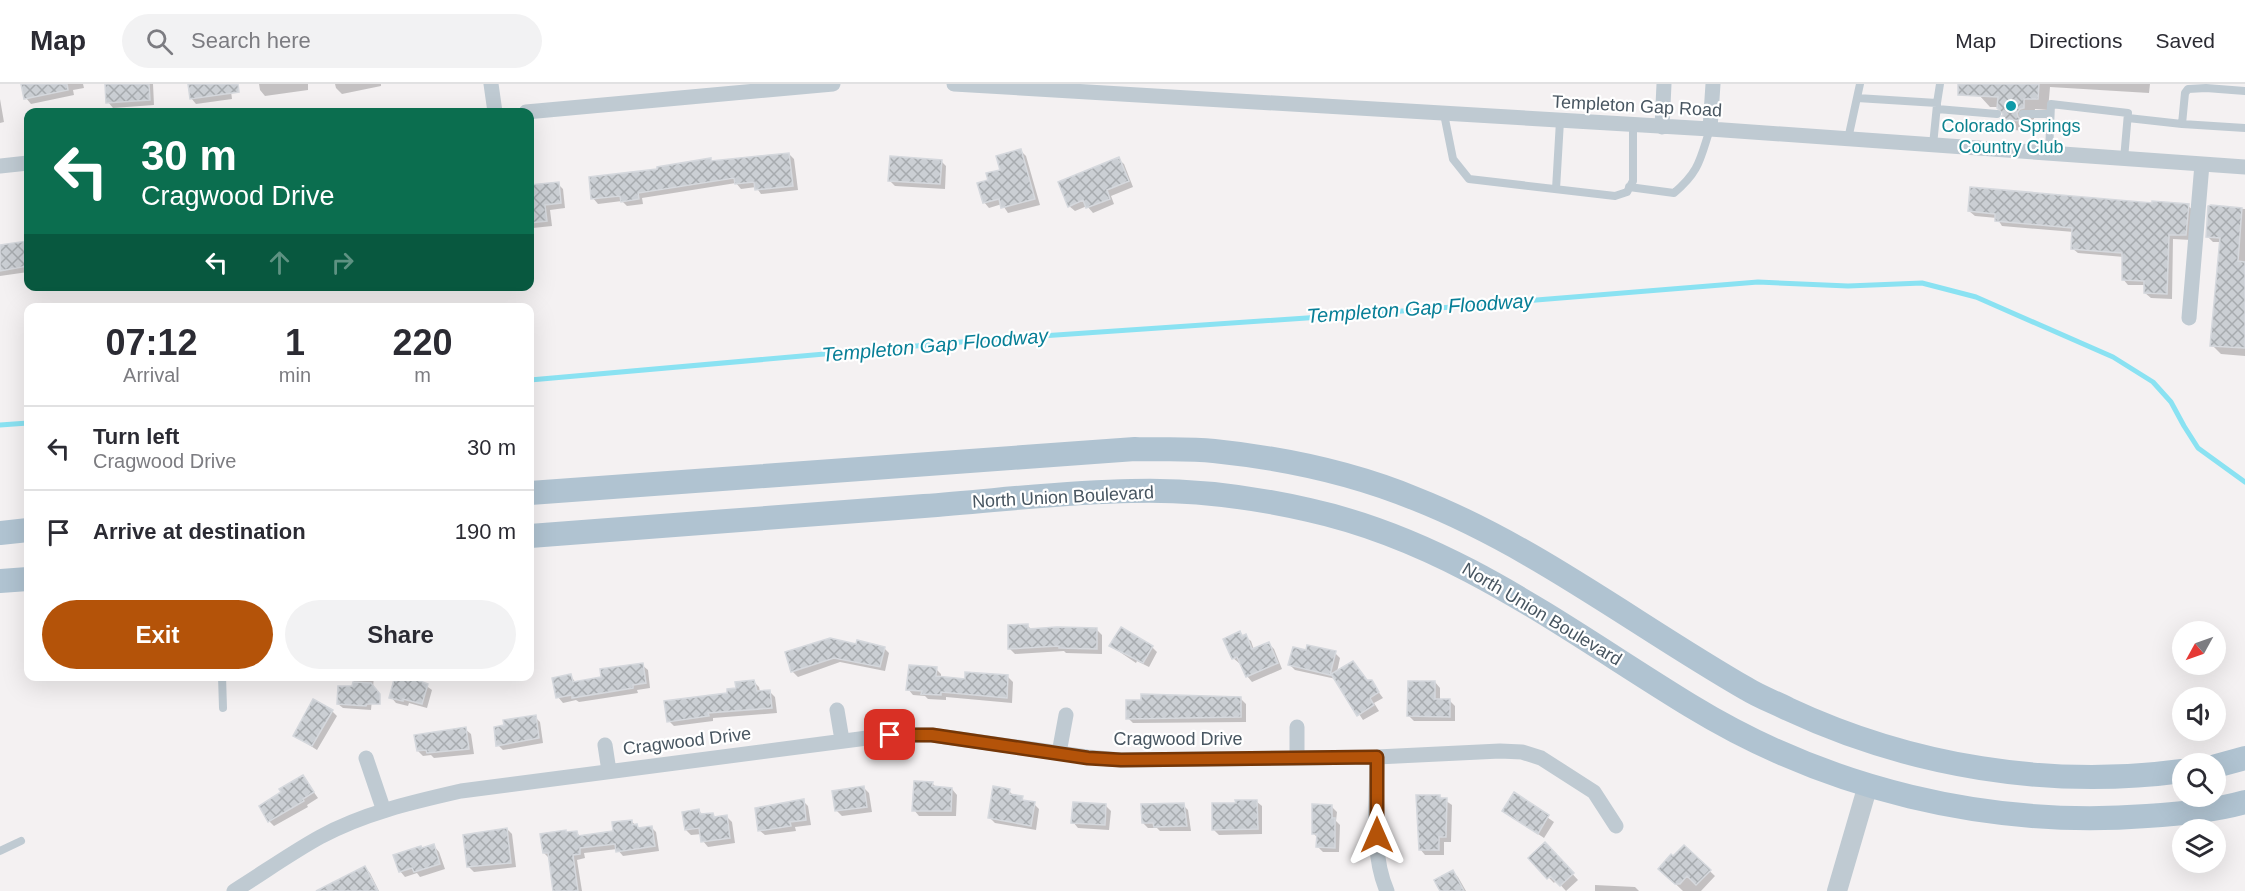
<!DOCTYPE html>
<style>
:root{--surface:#fff;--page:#f2f2f3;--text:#2b2b33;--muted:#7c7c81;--line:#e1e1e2;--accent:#b45309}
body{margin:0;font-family:Helvetica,sans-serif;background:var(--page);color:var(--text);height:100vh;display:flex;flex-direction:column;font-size:22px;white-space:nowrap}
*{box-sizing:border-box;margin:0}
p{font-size:20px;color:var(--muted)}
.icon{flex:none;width:33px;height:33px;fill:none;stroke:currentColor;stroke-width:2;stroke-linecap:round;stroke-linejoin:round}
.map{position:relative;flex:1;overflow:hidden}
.panel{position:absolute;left:24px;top:219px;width:510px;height:378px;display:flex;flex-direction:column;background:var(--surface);border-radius:12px;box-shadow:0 6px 24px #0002}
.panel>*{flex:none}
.top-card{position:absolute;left:24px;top:24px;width:510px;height:183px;border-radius:12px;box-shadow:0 6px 24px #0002;background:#0b6e4f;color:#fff;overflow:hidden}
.needle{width:39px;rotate:230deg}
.buttons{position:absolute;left:2172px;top:537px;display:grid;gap:12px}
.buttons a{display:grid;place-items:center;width:54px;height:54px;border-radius:50%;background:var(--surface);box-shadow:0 6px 24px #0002;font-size:30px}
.pin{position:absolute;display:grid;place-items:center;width:51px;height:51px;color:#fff;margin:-26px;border-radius:12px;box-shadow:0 3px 9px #0006}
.me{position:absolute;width:66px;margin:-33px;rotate:0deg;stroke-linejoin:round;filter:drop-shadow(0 0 4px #0008)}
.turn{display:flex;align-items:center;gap:21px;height:126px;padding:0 18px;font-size:27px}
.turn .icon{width:78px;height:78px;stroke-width:2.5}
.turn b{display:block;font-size:42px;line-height:51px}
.lanes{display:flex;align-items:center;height:57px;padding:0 18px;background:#0003;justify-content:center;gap:30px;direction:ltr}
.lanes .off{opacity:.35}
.eta{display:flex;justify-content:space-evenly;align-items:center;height:102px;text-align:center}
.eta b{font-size:36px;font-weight:800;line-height:42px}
.cta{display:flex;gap:12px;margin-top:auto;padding:12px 18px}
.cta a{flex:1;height:69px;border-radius:36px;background:var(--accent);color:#fff;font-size:24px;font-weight:800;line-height:69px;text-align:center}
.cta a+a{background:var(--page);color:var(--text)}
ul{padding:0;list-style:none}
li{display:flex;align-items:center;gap:18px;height:84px;padding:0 18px;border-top:2px solid var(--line)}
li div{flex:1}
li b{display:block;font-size:22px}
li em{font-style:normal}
header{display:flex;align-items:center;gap:36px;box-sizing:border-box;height:84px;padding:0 30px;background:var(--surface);border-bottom:2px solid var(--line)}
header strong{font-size:28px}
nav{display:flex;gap:33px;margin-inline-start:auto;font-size:21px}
.search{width:420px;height:54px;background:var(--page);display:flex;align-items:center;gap:15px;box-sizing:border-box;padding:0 21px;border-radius:33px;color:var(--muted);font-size:22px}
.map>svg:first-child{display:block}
.shadow{fill:#0003}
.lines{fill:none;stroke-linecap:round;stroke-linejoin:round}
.stream{stroke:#8ae2f2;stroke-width:5}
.building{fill:url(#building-cross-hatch);stroke:#d5d8dd;stroke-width:1.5}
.service{stroke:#bfcad2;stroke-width:8}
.minor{stroke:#bfcad2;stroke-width:15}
.tertiary{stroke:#bfcad2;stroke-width:20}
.primary{stroke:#b0c3d1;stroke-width:24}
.route-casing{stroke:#753606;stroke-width:15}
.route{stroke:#b45309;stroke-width:10}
.culture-dot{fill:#0f9aa8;stroke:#fff;stroke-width:2}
.labels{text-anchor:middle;stroke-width:4.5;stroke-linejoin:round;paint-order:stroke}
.street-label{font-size:18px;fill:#485661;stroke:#fff}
.culture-label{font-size:18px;fill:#0d838f;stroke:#fff}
.water-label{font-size:20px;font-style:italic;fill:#077f97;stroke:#fff}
</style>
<header>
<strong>Map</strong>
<div class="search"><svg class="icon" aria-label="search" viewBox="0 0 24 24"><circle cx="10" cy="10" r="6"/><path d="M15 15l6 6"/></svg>Search here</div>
<nav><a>Map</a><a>Directions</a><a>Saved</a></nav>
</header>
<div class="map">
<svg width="2245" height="807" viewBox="0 0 2245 807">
<defs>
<pattern id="building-cross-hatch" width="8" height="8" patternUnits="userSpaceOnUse" patternTransform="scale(1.5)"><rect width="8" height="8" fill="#cbcfd4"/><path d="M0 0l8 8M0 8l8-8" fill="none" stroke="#a7abaf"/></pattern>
</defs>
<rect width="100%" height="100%" fill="#f4f1f2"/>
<path class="shadow" d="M23,0H83L84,4L73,6L74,11L31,20L26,14Z
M106,0H153L154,21L113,24L108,18Z
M189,0H230L232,15L196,20L191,14Z
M259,0H308V6L265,12L260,6Z
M335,0H381V2L342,10L336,4Z
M1980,0H2150L2149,9L2050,3L2048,26L2035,25L2034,35L2028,39V44L2031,47L2012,46L2001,35L2004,28L1999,23H1990L1979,11Z
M0,15L4,38L0,39Z
M1021,67L1026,72L1040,121L1008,129L1002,120L989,124L984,118L989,97Z
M789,70L794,75L798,106L761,110L756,103L741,105L736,99L642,114L643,120L627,122L622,117L598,120L593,114L659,86L710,76L713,78Z
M1118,75L1124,80L1133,103L1111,112L1114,120L1093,129L1087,122L1075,127L1069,122Z
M941,77L946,82L945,105L895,102L889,96Z
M558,100L563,105L565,124L550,126L552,142L533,144L530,140V103Z
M2154,121L2188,122L2194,127L2191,156L2173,155L2172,215L2151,214L2145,209V201H2128L2123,195L2124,173L2078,169L2072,164L2074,148L2002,142L1997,134L1975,132L1969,127Z
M2210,123L2245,125V201L2221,158H2213L2207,152Z
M26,159L28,161V188L0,192V163Z
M2245,221V272L2221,270L2212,261Z
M1027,541L1032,546H1097L1102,551V570L1066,569L1064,567L1015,570L1010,565Z
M1240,549L1251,557L1254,566L1269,560L1274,565L1282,585L1252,598L1247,592L1241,578L1239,579L1233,574Z
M858,562L884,564L889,569L885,587L840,578L798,593L792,587Z
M1111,562L1152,563L1157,568L1149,583L1137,577L1136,579Z
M1307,567L1335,569L1340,574L1337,588L1371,598L1383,614L1374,619L1379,627L1363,636L1336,595L1295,586L1290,581Z
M642,581L648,586L650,604L637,606L638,609L579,618L576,616L563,619L558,613L570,591L576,599L603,594Z
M936,585L941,590V594L966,596L1008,593L1013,598L1012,619L946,613V616L928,615L925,612L913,611L908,605Z
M354,592H374L371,626L343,624L338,620L353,604Z
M408,592L417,595L432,606L427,624L409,619L408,622L396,619L391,613Z
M753,597L759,603L760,608L769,607L775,613L777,629L713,634V637L674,642L669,637Z
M1435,598L1440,604V616H1449L1455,622V637H1414L1409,632Z
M1240,614L1246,620V638L1133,639L1128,634Z
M332,627L337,632L317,666L295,652Z
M535,633L540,638L543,659L503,666L498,661Z
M465,645L471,650L474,670L434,674L431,671L423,672L418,667Z
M303,693L318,714L307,721L308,723L274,742L269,737Z
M932,699L937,704L952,705L957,711L956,732H919L914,726Z
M864,704L869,709L872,728L842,732L837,727Z
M1009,707L1015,713L1034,720L1039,725L1036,746L995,739L989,733Z
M1514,710L1554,738L1544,754L1504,727Z
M1440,713L1452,721L1451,758H1444V771H1425L1420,765Z
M803,717L808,722L811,741L795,743L796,747L765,751L759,746Z
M1257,718L1262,722V750L1219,751L1214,746L1213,720Z
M1183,721L1188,726L1191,747H1160L1157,744H1148L1143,739Z
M1106,722L1111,727L1109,746L1078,744L1073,738Z
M1331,722L1337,728L1336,737L1340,741L1339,768H1323L1318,763V754L1313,749Z
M699,727L703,731L712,730L716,734L727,733L732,738L735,759L708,763L703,757L702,750L691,751L686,746Z
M631,737L640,745L651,743L656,748L659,767L623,772L617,765L584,769L585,774L577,776L582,807H555L549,774L544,769L567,750L577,749L581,753L615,748Z
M507,745L512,750L516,783L474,788L469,783Z
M1545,760L1578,796L1566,807L1556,796L1554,799L1530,774Z
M434,762L439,768L445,785L420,793L417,789L405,793L400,787Z
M1684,763L1715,792L1701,807H1683L1660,785Z
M365,784L370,789L379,807H321Z
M1453,788L1458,793L1466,807H1441Z
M1595,801L1635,803L1639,807H1595Z"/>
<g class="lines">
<path class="stream" d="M530,296L984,256L1365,230L1758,198L1848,202L1922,199L1976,213L2113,273L2153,298L2171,318L2184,342L2198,364L2245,398
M0,341L28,339"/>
</g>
<path class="building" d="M21,0H67L68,6L24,15Z
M105,0H149L150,16L106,19Z
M188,0H238L239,8L190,15Z
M1958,0H2039L2038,15H2024V24L2020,25L2017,29L2018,33L2023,37L2000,35L2003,30L1997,24L1998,13L1958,11Z
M1021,65L1035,115L1001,124L999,115L983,119L977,99L988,96L986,89L1000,86L996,72Z
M789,69L793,102L755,106L754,98L735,100L734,94L638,109L639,115L621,118L620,112L591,115L589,93L657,85V83L711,74V77Z
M890,72L942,76L940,100L888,97Z
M1119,73L1129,97L1107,106L1110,115L1086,124L1083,116L1068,123L1058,98Z
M559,98L561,119L545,121L547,137L530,139V101Z
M1970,103L2152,119V117L2189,120L2186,151H2169L2167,210L2144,209V197L2122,196V169L2071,165L2072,144L1995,137V130L1968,127Z
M2211,121L2242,124L2238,177L2245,178V264L2210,262L2220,154L2206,153L2208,122Z
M27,157L28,182L0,187V161Z
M1028,540V545L1057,543L1097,544V565L1059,564V562L1008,565V541Z
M1121,543L1153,562L1143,579L1109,562Z
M1240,547L1242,552L1246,550L1252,565L1269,558L1278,579L1246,593L1237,573L1232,575L1223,555Z
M830,554L856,560L857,556L885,563L880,583L834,574L791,588L785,568Z
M1307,561L1336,567L1330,591L1288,581L1293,563L1306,566Z
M1353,577L1367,596H1372L1379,608L1370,614L1374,621L1357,632L1331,590Z
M643,579L646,599L633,601V604L572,614V611L556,614L552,594L571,590L573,598L601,593L600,585Z
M909,581L937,583L936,592L965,595V588L1008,591L1007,614L941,608V611L921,610L922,607L906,606Z
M395,592H418L417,596L428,600L422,620L403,615V617L389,614Z
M754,596L757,607L770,606L772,624L708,629L709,632L667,638L664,617L727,609V605L736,604L735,598Z
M1408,597H1435V615H1450V633L1407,632Z
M353,598L371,599L380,610V620H367L366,622L337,620L338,602H352Z
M1141,610L1241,613V633L1126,635V616H1141Z
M313,615L333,626L312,662L293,652Z
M536,631L539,654L496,662L494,643L504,641L503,636Z
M466,643L469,665L427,669L426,666L417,667L414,651Z
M303,691L314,708L303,715L304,717L268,738L259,722L281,708L279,705Z
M914,697L933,698L932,702L952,704L951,727H912Z
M864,702L867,723L835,727L832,707Z
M993,702L1010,705L1009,710L1023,712L1022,716L1035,718L1031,742L988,734Z
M1514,708L1549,731L1538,750L1502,727Z
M1416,711H1440V714H1447L1446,753H1439V766H1419Z
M804,715L806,736L790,738L791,742L758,747L755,724Z
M1235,716H1257L1258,745L1212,746V719H1236Z
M1073,718L1106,720L1105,741L1071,739Z
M1184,719L1187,742L1154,743L1153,739H1142L1141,720Z
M1312,720L1332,721V734H1335V764L1316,763L1317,750H1312Z
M699,725L700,730L713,729L714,733L727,731L730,754L701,758L699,744L685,746L682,728Z
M632,736V741L637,740L638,744L652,742L655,762L616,768L615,760L580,764V770L573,771L578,807H553L548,769H543L540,750L566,746V748L577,747L578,752L613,747L612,738Z
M507,744L511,779L467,783L463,751Z
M1545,758L1574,789L1560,802L1550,792L1547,795L1528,774Z
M434,760L440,780L414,788L412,784L399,788L393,771L421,762L422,764Z
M1684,761L1711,786L1696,801L1687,792L1680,800H1675L1658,785L1671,770L1673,772Z
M365,782L378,807H316Z
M1453,786L1464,807H1440L1434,796Z"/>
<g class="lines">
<path class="service" d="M2245,7L2206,4L2188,5L2185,9L2182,40L2245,44
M1857,14L1937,19L1940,0
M1937,25L1997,30
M1444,30L1453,75L1469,95L1615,112L1627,108L1633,97V42
M2023,30H2050
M2128,34L2182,40
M1848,55L1860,0
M1933,61L1937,21
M2049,69L2051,20L2128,29L2124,75
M1629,103L1674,109C1700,87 1700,75 1710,45
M1556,105L1560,37
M222,592L223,624
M0,767L21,757"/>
<path class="minor" d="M491,0L495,28
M954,0L1710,45L2245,83
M526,28L833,0
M1662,43L1664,0
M1710,45L1713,0
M0,82L28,79
M2189,234L2202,80
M837,626L842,656
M1297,643V674
M605,661L609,687
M1059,669L1066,631
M1377,673C1377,715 1370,769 1387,807
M366,674L384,727
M234,807C263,789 291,769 320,753C364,729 413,718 461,707L890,651H932L1087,673L1121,676L1377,673L1500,667L1522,668L1541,674L1594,708L1616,742"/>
<path class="tertiary" d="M1837,807L1868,701"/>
<path class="primary" d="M530,409L1135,365C1161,366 1188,364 1214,367C1282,374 1353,389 1416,415C1535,462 1637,542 1747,605C1760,613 1774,618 1788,625C1910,682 2049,705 2182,687
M0,449L28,446
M530,452C661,442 793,432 924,422C993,417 1062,408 1131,407C1190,405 1252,413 1309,426C1454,458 1568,547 1691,622C1827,705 1988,744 2147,732C2180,730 2213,727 2245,718
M0,497L28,495
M2216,682L2245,674"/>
</g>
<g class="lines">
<g class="route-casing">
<path id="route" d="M890,651H932L1088,674L1121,676L1377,673V751"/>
</g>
<use href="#route" class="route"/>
</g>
<circle class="culture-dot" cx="2011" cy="22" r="6"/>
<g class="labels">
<g class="street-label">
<text transform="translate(1637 22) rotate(3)" y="6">Templeton Gap Road</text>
<text transform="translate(1063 413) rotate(-3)" y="6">North Union Boulevard</text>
<text transform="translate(1542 530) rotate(31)" y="6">North Union Boulevard</text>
<text x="1178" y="661">Cragwood Drive</text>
<text transform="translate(687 657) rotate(-7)" y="6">Cragwood Drive</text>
</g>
<g class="culture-label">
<text x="2011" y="48">Colorado Springs<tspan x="2011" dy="21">Country Club</tspan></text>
</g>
<g class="water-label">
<text transform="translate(1420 224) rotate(-4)" y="7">Templeton Gap Floodway</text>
<text transform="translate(935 261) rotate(-5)" y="7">Templeton Gap Floodway</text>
</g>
</g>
</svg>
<div class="buttons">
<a><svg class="needle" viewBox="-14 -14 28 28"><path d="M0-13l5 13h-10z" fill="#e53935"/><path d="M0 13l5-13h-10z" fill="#7c7c81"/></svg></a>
<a><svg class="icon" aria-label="sound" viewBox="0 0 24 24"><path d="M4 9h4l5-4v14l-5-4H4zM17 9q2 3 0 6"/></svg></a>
<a><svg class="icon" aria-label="search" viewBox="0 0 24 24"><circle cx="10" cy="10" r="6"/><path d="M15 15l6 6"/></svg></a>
<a><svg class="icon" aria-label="layers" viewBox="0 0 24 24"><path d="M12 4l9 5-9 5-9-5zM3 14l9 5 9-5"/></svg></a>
</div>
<div class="pin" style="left:890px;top:651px;background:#d93025"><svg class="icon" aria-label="arrive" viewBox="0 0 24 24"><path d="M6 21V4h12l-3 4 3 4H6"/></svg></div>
<svg class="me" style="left:1377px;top:751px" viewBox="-20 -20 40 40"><path d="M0-17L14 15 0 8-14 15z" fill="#b45309" stroke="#fff" stroke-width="4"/></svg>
<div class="top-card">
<div class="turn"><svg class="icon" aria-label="left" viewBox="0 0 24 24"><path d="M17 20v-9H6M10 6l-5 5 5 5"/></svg><div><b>30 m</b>Cragwood Drive</div></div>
<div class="lanes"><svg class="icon" aria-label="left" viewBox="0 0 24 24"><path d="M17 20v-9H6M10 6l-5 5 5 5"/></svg><svg class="icon off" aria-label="ahead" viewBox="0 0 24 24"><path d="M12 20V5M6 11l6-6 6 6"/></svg><svg class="icon off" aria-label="right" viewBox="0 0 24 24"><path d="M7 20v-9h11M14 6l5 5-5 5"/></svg></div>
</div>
<section class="panel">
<div class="eta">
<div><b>07:12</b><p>Arrival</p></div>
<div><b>1</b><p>min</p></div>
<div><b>220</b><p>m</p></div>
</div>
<ul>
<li><svg class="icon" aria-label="left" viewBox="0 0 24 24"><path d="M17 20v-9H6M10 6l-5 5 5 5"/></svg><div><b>Turn left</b><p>Cragwood Drive</p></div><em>30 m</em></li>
<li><svg class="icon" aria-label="arrive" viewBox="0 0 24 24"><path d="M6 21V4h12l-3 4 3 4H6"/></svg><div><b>Arrive at destination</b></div><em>190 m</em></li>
</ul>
<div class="cta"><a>Exit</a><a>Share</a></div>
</section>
</div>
